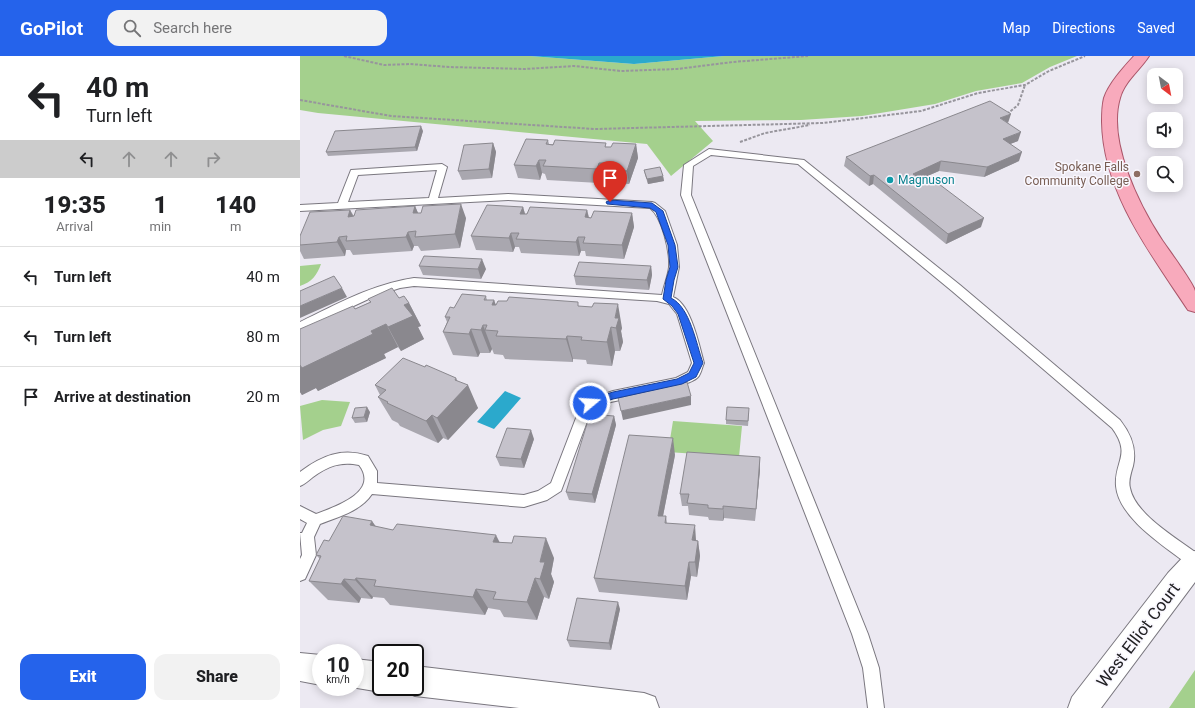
<!DOCTYPE html>
<style>
:root{--surface:#fff;--page:#f2f2f2;--text:#202124;--muted:#757577;--line:#e0e0e0;--accent:#2563eb}
body{margin:0;font-family:Roboto,sans-serif;background:var(--page);color:var(--text);height:100vh;display:flex;flex-direction:column;font-size:15px;white-space:nowrap}
*{box-sizing:border-box;margin:0}
p{font-size:13px;color:var(--muted)}
.icon{flex:none;width:22px;height:22px;fill:none;stroke:currentColor;stroke-width:2;stroke-linecap:round;stroke-linejoin:round}
.map{position:relative;flex:1;overflow:hidden}
.details{display:flex;flex-direction:column;background:var(--surface);width:300px}
.details>*{flex:none}
.guide{background:#fff;color:var(--text);overflow:hidden}
.needle{width:26px;rotate:148deg}
.buttons{position:absolute;left:847px;top:12px;display:grid;gap:8px}
.buttons a{display:grid;place-items:center;width:36px;height:36px;border-radius:8px;background:var(--surface);box-shadow:0 2px 10px #0003;font-size:20px}
.speed{position:absolute;left:12px;top:588px;display:flex;gap:8px;font-size:20px;font-weight:700;text-align:center}
.speed>*{display:grid;place-content:center;width:52px;height:52px;border-radius:50%;background:var(--surface);box-shadow:0 2px 10px #0003;line-height:1}
.speed small{font-size:10px;font-weight:400}
.speed .limit{border:2px solid #111;border-radius:6px;background:#fff;color:#111}
.pin{position:absolute;display:grid;place-items:center;width:34px;height:34px;color:#fff;margin:-41px -17px;border-radius:50% 50% 50% 0;rotate:-45deg;box-shadow:0 0 4px #0007}
.pin .icon{rotate:45deg}
.me{position:absolute;width:44px;margin:-22px;rotate:72deg;stroke-linejoin:round;filter:drop-shadow(0 0 3px #0008)}
.turn{display:flex;align-items:center;gap:14px;height:84px;padding:0 20px;font-size:18px}
.turn .icon{width:52px;height:52px;stroke-width:2.5}
.turn b{display:block;font-size:28px;line-height:34px}
.lanes{display:flex;align-items:center;height:38px;padding:0 20px;background:#0003;justify-content:center;gap:20px;direction:ltr}
.lanes .off{opacity:.35}
.eta{display:flex;justify-content:space-evenly;align-items:center;height:68px;text-align:center}
.eta b{font-size:24px;font-weight:800;line-height:28px}
.action{display:flex;gap:8px;margin-top:auto;padding:8px 20px}
.action a{flex:1;height:46px;border-radius:12px;background:var(--accent);color:#fff;font-size:16px;font-weight:800;line-height:46px;text-align:center}
.action a+a{background:var(--page);color:var(--text)}
ul{padding:0;list-style:none}
li{display:flex;align-items:center;gap:12px;height:60px;padding:0 20px;border-top:1px solid var(--line)}
li div{flex:1}
li b{display:block;font-size:15px}
li em{font-style:normal}
header{display:flex;align-items:center;gap:24px;box-sizing:border-box;height:56px;padding:0 20px;background:var(--accent);color:#fff}
header strong{font-size:19px}
nav{display:flex;gap:22px;margin-inline-start:auto;font-size:14px}
.search{width:280px;height:36px;background:var(--page);display:flex;align-items:center;gap:10px;box-sizing:border-box;padding:0 14px;border-radius:12px;color:var(--muted);font-size:15px}
main{display:flex;flex:1;min-height:0}
.map>svg:first-child{display:block}
.green{fill:#a4d08d}
.water{fill:#2ba9cc}
.lines{fill:none;stroke-linecap:round;stroke-linejoin:round}
.lane-casing{stroke:#7a777f;stroke-width:2}
.street-casing{stroke:#7a777f;stroke-width:2}
.primary-casing{stroke:#aa5569;stroke-width:2}
.path{stroke:#97959c;stroke-width:2;stroke-dasharray:3 1.5;stroke-linecap:butt}
.lane{fill:#fff;fill-rule:evenodd}
.street{fill:#fff;fill-rule:evenodd}
.primary{fill:#f8aabc;fill-rule:evenodd}
.wall{fill:#a9a7af}
.shaded-wall{fill:#8a888e}
.building{fill:#c5c2cb;stroke:#8a888e}
.route{fill:#2563eb;stroke:#184099}
.education-dot{fill:#8d6e63;stroke:#f9f7fe;stroke-width:1.5}
.culture-dot{fill:#0f9aa8;stroke:#f9f7fe;stroke-width:1.5}
.labels{text-anchor:middle;stroke-width:3;stroke-linejoin:round;paint-order:stroke}
.far-education-label{font-size:12px;fill:#785e54;stroke:#f9f7fe;text-anchor:end}
.far-culture-label{font-size:12px;fill:#0d838f;stroke:#f9f7fe;text-anchor:start}
.near-street-label{font-size:17px;fill:#212023;stroke:#f9f7fe}
</style>
<header>
<strong>GoPilot</strong>
<div class="search"><svg class="icon" aria-label="search" viewBox="0 0 24 24"><circle cx="10" cy="10" r="6"/><path d="M15 15l6 6"/></svg>Search here</div>
<nav><a>Map</a><a>Directions</a><a>Saved</a></nav>
</header>
<main>
<section class="details">
<div class="guide">
<div class="turn"><svg class="icon" aria-label="left" viewBox="0 0 24 24"><path d="M17 20v-9H6M10 6l-5 5 5 5"/></svg><div><b>40 m</b>Turn left</div></div>
<div class="lanes"><svg class="icon" aria-label="left" viewBox="0 0 24 24"><path d="M17 20v-9H6M10 6l-5 5 5 5"/></svg><svg class="icon off" aria-label="ahead" viewBox="0 0 24 24"><path d="M12 20V5M6 11l6-6 6 6"/></svg><svg class="icon off" aria-label="ahead" viewBox="0 0 24 24"><path d="M12 20V5M6 11l6-6 6 6"/></svg><svg class="icon off" aria-label="right" viewBox="0 0 24 24"><path d="M7 20v-9h11M14 6l5 5-5 5"/></svg></div>
</div>
<div class="eta">
<div><b>19:35</b><p>Arrival</p></div>
<div><b>1</b><p>min</p></div>
<div><b>140</b><p>m</p></div>
</div>
<ul>
<li><svg class="icon" aria-label="left" viewBox="0 0 24 24"><path d="M17 20v-9H6M10 6l-5 5 5 5"/></svg><div><b>Turn left</b></div><em>40 m</em></li>
<li><svg class="icon" aria-label="left" viewBox="0 0 24 24"><path d="M17 20v-9H6M10 6l-5 5 5 5"/></svg><div><b>Turn left</b></div><em>80 m</em></li>
<li><svg class="icon" aria-label="arrive" viewBox="0 0 24 24"><path d="M6 21V4h12l-3 4 3 4H6"/></svg><div><b>Arrive at destination</b></div><em>20 m</em></li>
</ul>
<div class="action"><a>Exit</a><a>Share</a></div>
</section>
<div class="map">
<svg width="895" height="652" viewBox="0 0 895 652">
<rect width="100%" height="100%" fill="#ece9f2"/>
<path class="green" d="M0,0H230L334,8L424,0H777L750,11L722,27L676,35L635,48L562,60L501,64L395,65L413,85L371,120L347,88L18,57L0,54Z
M21,208C17,219 12,226 0,230V210Z
M22,344L50,346L41,370L23,374L3,384L0,350Z
M373,365L442,370L439,401L368,396Z
M895,614V652H869Z"/>
<path class="water" d="M230,0H424L334,8Z
M205,335L221,342L194,373L177,366Z"/>
<g class="lines">
<g class="lane-casing">
<path id="lane" d="M409,93L504,104L660,229L820,364C831,378 837,393 833,410C831,417 828,425 830,432C835,458 875,481 895,496V512L890,510C866,491 819,463 816,430C814,405 832,399 812,372L652,235L498,108L411,99L393,110L391,139L568,578L579,612L584,652H568L563,612L552,578L381,139L384,109Z
M142,108L147,111L138,142L208,138L352,146L355,147L365,155L377,189L379,211L373,241C391,248 399,289 404,307C402,311 401,318 398,321C389,332 314,344 295,350L288,363L261,435L247,444L224,451L72,438C61,455 38,461 20,468L14,481L16,499L5,523L0,525V503L2,499L0,477H2L7,467L0,463V450L16,458C35,451 80,436 59,409C41,405 28,410 13,421C9,424 5,428 0,430V416C21,400 42,391 68,400L77,415V427L224,439L238,435L251,427L276,362L287,344L313,335L376,322L388,316L392,307L377,258L369,248L357,245L114,230L100,232L75,240L0,275V266C37,248 73,228 114,222L362,239C364,229 368,220 369,211C370,195 362,161 350,152L208,144L0,155V149L38,147L51,114ZM137,114L129,142L48,146L58,119Z"/>
</g>
<g class="street-casing">
<path id="street" d="M895,495V526L801,652H768L772,641L868,517L886,498Z
M0,597L21,599V629L0,625Z
M55,603L81,606V631H91L81,636L51,631H55Z
M115,610L344,637L355,641L359,652H219L115,640L105,635L103,631H115Z"/>
</g>
<g class="primary-casing">
<path id="primary" d="M834,0H849C840,14 824,26 820,42C807,85 839,149 862,184C868,193 894,228 895,235C895,241 895,249 895,256L888,254C851,198 803,136 802,66C802,58 802,50 804,42C809,27 824,11 834,0Z"/>
</g>
<path class="path" d="M44,0L84,9L110,8L149,11L225,13L274,10L321,15L377,13L433,6L508,0
M0,44L91,60L295,73L523,67L621,55L678,37L725,29L749,15L785,0
M707,58L718,49L725,29
M440,86L465,77L510,69"/>
<use href="#lane" class="lane"/>
<use href="#street" class="street"/>
<use href="#primary" class="primary"/>
</g>
<path class="wall" d="M708,67L718,85L710,88L719,105L684,121L639,115L623,122L681,171L646,188L573,128L569,130L544,110L546,101Z
M123,75L117,95L28,100L26,96Z
M248,84L249,88L311,91L336,88L338,102L329,128L306,127L305,121H302L299,127L247,124L245,118L242,117L240,124L218,122L214,109Z
M193,87L196,96L192,122L162,124L158,115Z
M344,114L363,120L364,125L348,128L345,119Z
M115,150L118,157L166,162L160,192L121,195L118,190H114L112,195L53,199L50,194H46L45,200L4,203L0,195V180L50,154L54,160Z
M223,151L225,158L287,154L289,161L291,162L332,157L334,171L324,203L286,200L285,195H281L279,200L221,197L219,191H215L213,196L176,194L171,180Z
M119,210L186,213L181,223L123,219Z
M351,210L352,219L349,234L276,229L274,220Z
M186,240L187,244H194L196,249L279,250L322,272L321,275L323,286L320,295H315L312,310L287,308L286,304L273,303V306L205,303L203,299L194,298L192,293L190,297H180L178,301L153,299L143,276L147,266L145,261L154,252Z
M99,242L109,247L121,270L118,271L124,283L101,295L98,291L84,298L86,302L18,335L16,332L2,339L0,336V273L55,253L70,246L68,243Z
M157,325L178,352L148,384L143,382L138,387L100,370L98,367L92,364L78,341L80,339L75,329Z
M70,356L67,366L55,367L52,362Z
M449,357L448,370L426,368V364Z
M314,360L316,369L295,447L269,444L266,436Z
M234,383L224,412L200,410L196,401Z
M375,399L363,460H366L367,467L396,484L398,485L400,500L397,521L391,520L387,544L299,536L294,522Z
M460,401V414L455,465L424,462L423,465L409,464L408,461L389,459L388,450H382L380,438Z
M76,471L93,474L199,486L254,502L251,518L254,526L249,543L244,541L237,564L204,561L200,554L188,552L185,559L90,549L84,542L73,541L72,543L61,542L59,547L28,544L9,525L20,503L16,499L29,485Z
M320,553L311,594L270,591L267,584Z"/>
<path class="shaded-wall" d="M711,58L708,67L700,62Z
M121,70L123,75L117,95L115,91Z
M721,76L718,85L700,92L703,83Z
M193,87L196,96L192,122L189,113Z
M336,88L338,102L329,128L327,115Z
M722,96L719,105L684,121L687,111Z
M239,104L242,117L240,124L236,110Z
M641,105L639,115L611,127L613,118Z
M299,107L302,121L299,127L297,113Z
M574,119L573,128L569,130L570,120Z
M363,120L364,125L348,128L347,123Z
M161,148L166,162L160,192L155,178Z
M115,150L121,164L113,157Z
M223,151L227,165L220,158Z
M50,154L57,168L48,161Z
M287,154L290,168L285,161Z
M332,157L334,171L324,203L322,189Z
M684,162L681,171L646,188L648,178Z
M108,176L114,190L112,195L106,181Z
M211,177L215,191L213,196L209,182Z
M39,181L46,194L45,200L37,186Z
M278,181L281,195L279,200L276,186Z
M182,203L186,213L181,223L178,213Z
M351,210L352,219L349,234L347,224Z
M42,232L47,241L0,262V250Z
M194,244L202,268L192,249Z
M109,247L121,270L118,271L124,283L101,295L88,271L104,249Z
M318,248L322,272L321,275L323,286L320,295L316,272L315,262Z
M86,268L98,291L84,298L86,302L18,335L16,332L2,339L0,336V309Z
M183,269L192,293L190,297L181,274Z
M311,271L315,295L312,310L307,286Z
M171,273L180,297L178,301L169,278Z
M267,280L273,303V306L266,283Z
M156,322L162,335L168,329L178,352L148,384L137,362L155,324Z
M391,340V349L323,364L321,355Z
M67,351L70,356L67,366L64,361Z
M132,359L143,382L138,387L126,365Z
M314,360L316,369L295,447L292,438Z
M231,374L234,383L224,412L221,403Z
M373,382L375,399L360,475L358,460Z
M460,401V414L455,465L456,453Z
M423,450L424,462L423,465Z
M72,465L87,486L70,469Z
M395,469L396,484H392Z
M196,479L206,499L193,486Z
M246,482L254,502L251,518L254,526L249,543L240,523V506Z
M398,485L400,500L397,521L395,506Z
M389,506L391,520L387,544L385,530Z
M56,522L73,541L72,543L55,524Z
M235,522L244,541L237,564L227,546Z
M44,523L61,542L59,547L41,528Z
M176,533L188,552L185,559L173,541Z
M318,546L320,553L311,594L309,587Z"/>
<path class="building" d="M690,45L711,58L700,62L721,76L703,83L722,96L687,111L641,105L613,118L618,121L631,122L684,162L648,178L574,119L570,120L546,101Z
M121,70L115,91L26,96L35,75Z
M226,83L248,84L246,88L253,89L255,84L306,87L305,91H311L313,87L336,88L327,115L304,113L306,107H299L297,113L243,110L246,104H239L236,110L214,109Z
M193,87L189,113L158,115L164,89Z
M360,111L363,120L347,123L344,114Z
M161,148L155,178L115,181L116,175L108,176L106,181L46,185L47,180L39,181L37,186L0,189V180L10,156L50,154L48,161L54,160L56,154L115,150L113,157H121L123,150Z
M187,149L223,151L220,158H227L230,151L287,154L285,161L291,162L294,155L332,157L322,189L283,187L285,181H278L276,186L216,183L219,177H211L209,182L171,180Z
M124,200L182,203L178,213L119,210Z
M279,206L351,210L347,224L274,220Z
M34,220L42,232L0,250V235Z
M92,232L99,242L104,240L109,247L104,249L113,260L88,271L86,268L71,275L73,278L2,312L0,309V273L53,250L55,253L71,246L68,243Z
M162,238L186,240L184,244H194L192,249H196L198,245H207L209,241L278,246V250L292,251L294,247L318,248L315,262H319L316,272L311,271L307,286L281,284L282,281L267,280L266,283L196,280L198,275L185,274L187,269H183L181,274L171,273L169,278L143,276L150,261H145L150,251L154,252Z
M103,302L125,311L126,309L156,322L155,324L168,329L137,362L132,359L126,365L87,347L88,346L78,341L86,334L75,329Z
M387,326L391,340L321,355L318,342Z
M67,351L64,361L52,362L55,352Z
M427,351L449,352L448,365L426,364Z
M290,358L314,360L292,438L266,436Z
M207,372L231,374L221,403L196,401Z
M329,379L373,382L358,460H366L365,467L395,469L392,484L398,485L395,506H389L385,530L294,522Z
M387,396L460,401L456,453L423,450V453L408,452V449L387,447L389,438H380Z
M43,460L72,465L70,469L93,474L97,468L196,479L193,486L212,487L214,480L246,482L240,506H245L240,523L235,522L227,546L193,543L196,536L176,533L173,541L74,530L76,524L56,522L55,524L44,523L41,528L9,525L21,500L16,499L24,484L29,485Z
M277,542L318,546L309,587L267,584Z"/>
<path class="route" d="M310,144L352,147L363,155L375,189L378,211L374,224L371,242C390,251 396,287 403,307L396,321L382,328L313,343L290,351L286,347L287,344L313,336L377,323L389,317L394,307L378,258L372,250L363,243L366,224L370,211L368,189L356,156L350,152L307,148L306,146Z"/>
<circle class="education-dot" cx="837" cy="118" r="4"/>
<circle class="culture-dot" cx="590" cy="124" r="4"/>
<g class="labels">
<g class="far-education-label">
<text x="829" y="115">Spokane Falls<tspan x="829" dy="14">Community College</tspan></text>
</g>
<g class="far-culture-label">
<text x="598" y="128">Magnuson</text>
</g>
<g class="near-street-label">
<text transform="translate(838 579) rotate(-53)" y="6">West Elliot Court</text>
</g>
</g>
</svg>
<div class="buttons">
<a><svg class="needle" viewBox="-14 -14 28 28"><path d="M0-13l5 13h-10z" fill="#e53935"/><path d="M0 13l5-13h-10z" fill="#757577"/></svg></a>
<a><svg class="icon" aria-label="sound" viewBox="0 0 24 24"><path d="M4 9h4l5-4v14l-5-4H4zM17 9q2 3 0 6"/></svg></a>
<a><svg class="icon" aria-label="search" viewBox="0 0 24 24"><circle cx="10" cy="10" r="6"/><path d="M15 15l6 6"/></svg></a>
</div>
<div class="speed"><div>10<small>km/h</small></div><div class="limit">20</div></div>
<div class="pin" style="left:310px;top:146px;background:#d93025"><svg class="icon" aria-label="arrive" viewBox="0 0 24 24"><path d="M6 21V4h12l-3 4 3 4H6"/></svg></div>
<svg class="me" style="left:290px;top:347px" viewBox="-20 -20 40 40"><circle r="17" fill="#2563eb" stroke="#fff" stroke-width="3"/><path d="M0-11L8 9 0 5-8 9z" fill="#fff"/></svg>
</div>
</main>
